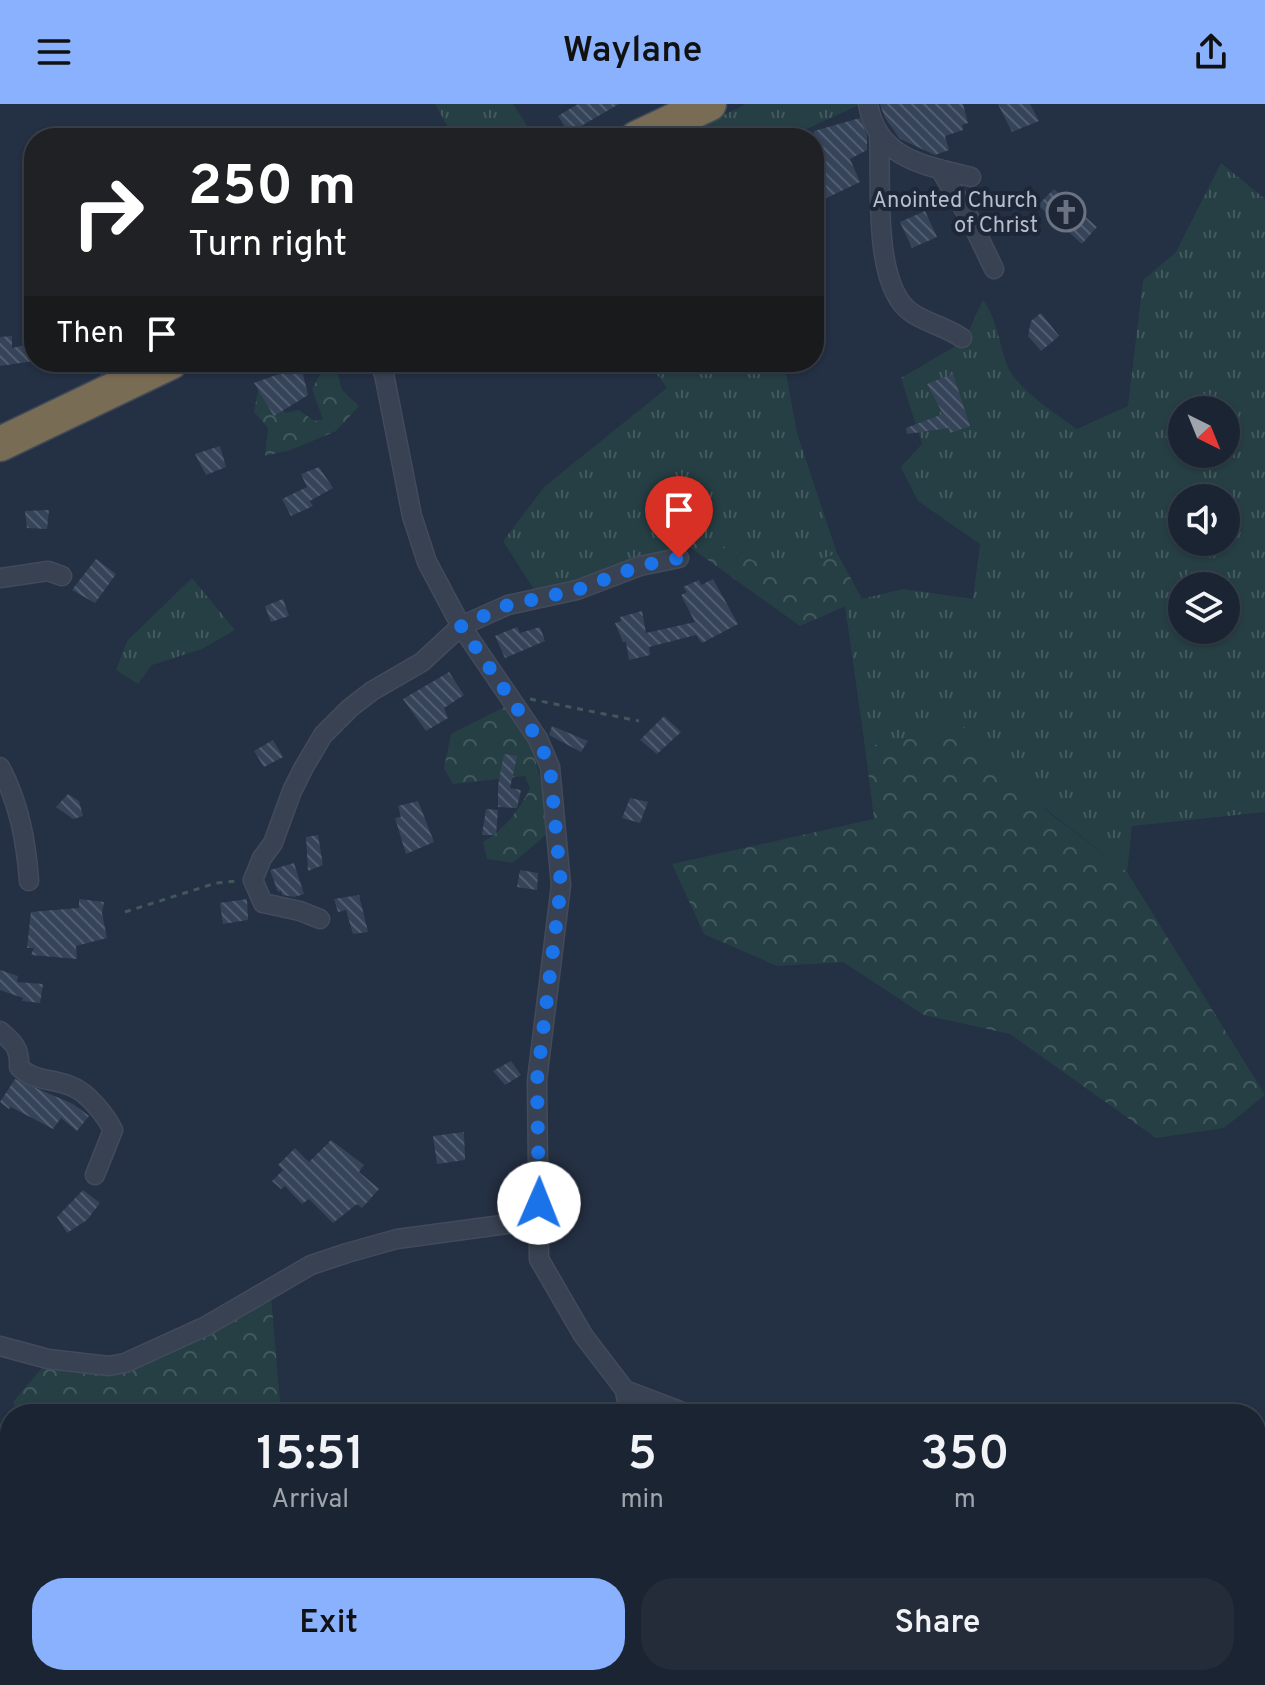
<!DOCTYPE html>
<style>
:root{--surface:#1b2432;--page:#242c3a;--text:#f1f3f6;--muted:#a0a4ac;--line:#39414d;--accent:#89b1fe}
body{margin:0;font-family:Overpass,sans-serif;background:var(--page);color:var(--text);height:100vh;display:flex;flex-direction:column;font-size:30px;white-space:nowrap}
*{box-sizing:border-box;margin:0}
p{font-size:26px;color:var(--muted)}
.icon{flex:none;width:44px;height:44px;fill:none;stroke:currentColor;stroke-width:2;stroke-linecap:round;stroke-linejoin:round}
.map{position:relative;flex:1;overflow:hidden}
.details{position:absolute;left:0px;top:1300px;width:1266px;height:282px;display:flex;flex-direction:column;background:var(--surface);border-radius:32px 32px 0 0;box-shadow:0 2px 6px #0004,0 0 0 2px var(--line)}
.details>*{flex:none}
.guide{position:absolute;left:24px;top:24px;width:800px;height:244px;border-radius:32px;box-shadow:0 2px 6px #0004,0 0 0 2px var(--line);background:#202124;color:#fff;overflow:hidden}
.needle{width:52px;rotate:137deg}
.tools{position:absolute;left:1168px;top:292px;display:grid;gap:16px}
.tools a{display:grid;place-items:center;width:72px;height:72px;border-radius:50%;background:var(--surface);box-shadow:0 2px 6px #0004,0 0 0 2px var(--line);font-size:40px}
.pin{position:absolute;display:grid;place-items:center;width:68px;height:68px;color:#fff;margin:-82px -34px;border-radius:50% 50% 50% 0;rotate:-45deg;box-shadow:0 0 8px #0007}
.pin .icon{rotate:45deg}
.me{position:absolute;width:88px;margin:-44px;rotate:1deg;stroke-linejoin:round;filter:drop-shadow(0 0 6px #0008)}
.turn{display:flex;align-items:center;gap:28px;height:168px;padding:0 32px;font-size:36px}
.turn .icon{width:104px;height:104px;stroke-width:2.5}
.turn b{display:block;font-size:56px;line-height:68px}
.then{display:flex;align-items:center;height:76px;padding:0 32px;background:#0003;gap:16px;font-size:30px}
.eta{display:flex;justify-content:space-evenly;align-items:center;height:136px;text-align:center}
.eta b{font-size:48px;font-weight:600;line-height:56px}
.cta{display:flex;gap:16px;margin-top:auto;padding:16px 32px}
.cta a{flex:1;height:92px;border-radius:32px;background:var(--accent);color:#111;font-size:32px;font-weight:600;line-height:92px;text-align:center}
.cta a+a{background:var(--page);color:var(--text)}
header{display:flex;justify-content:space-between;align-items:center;height:104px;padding:0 32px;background:var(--accent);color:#111;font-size:36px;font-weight:600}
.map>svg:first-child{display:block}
.grass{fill:url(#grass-tufts);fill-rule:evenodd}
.forest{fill:url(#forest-crowns)}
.building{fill:url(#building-back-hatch)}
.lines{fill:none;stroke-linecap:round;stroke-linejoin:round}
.street-casing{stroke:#424b5b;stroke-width:21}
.highway-casing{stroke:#404a59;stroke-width:37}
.path{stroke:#40585b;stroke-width:3;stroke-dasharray:6 6;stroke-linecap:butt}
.street{stroke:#394252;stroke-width:18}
.highway{stroke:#796c55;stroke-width:34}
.route{stroke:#1a73e8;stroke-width:14;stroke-dasharray:0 25.2}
.labels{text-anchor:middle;stroke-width:8;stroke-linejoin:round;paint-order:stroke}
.poi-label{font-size:22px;fill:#b6bdcc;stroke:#1d2737;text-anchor:end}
</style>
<header><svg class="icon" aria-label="menu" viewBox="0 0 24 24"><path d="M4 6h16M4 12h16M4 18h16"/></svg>Waylane<svg class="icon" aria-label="share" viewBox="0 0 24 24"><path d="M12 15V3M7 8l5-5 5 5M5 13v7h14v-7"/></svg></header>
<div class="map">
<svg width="1265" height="1581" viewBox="0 0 1265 1581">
<defs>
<pattern id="grass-tufts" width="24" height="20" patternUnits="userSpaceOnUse" patternTransform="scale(2)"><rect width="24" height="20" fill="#263f44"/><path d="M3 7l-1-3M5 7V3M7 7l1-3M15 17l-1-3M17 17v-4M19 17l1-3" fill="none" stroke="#43595e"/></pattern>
<pattern id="forest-crowns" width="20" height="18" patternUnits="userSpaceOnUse" patternTransform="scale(2)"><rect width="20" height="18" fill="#263f44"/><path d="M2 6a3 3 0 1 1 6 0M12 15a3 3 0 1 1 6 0" fill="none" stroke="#43595e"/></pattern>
<pattern id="building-back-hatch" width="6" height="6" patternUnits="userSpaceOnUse" patternTransform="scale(2)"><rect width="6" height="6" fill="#364459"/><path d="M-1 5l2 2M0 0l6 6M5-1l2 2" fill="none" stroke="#515d70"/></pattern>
</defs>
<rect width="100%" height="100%" fill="#243043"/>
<path class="grass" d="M435,0H513L535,34H454Z
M746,0H861L787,34H677Z
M1221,59L1265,95V708L1132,722L1127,768L1042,702L963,622L865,643L845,502L862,495L903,485L973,495L980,440L918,397L901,363L922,340L901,274L964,237L983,196C997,215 999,239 1007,261C1016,284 1057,311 1077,325L1128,302L1143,176L1176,148ZM1182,306H1226V350H1182ZM1182,394H1226V438H1182ZM1182,482H1226V526H1182Z
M648,258H784L797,329L837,449L784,471L697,431L654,457L538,492L503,437L545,382L667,284Z
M192,474L235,526L202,545L152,561L138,580L116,566L127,537Z"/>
<path class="forest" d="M336,263L342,286L359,302L336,327L291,346L265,352L268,324L254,308L258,286L286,309L298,306L315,317L323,315L312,285L322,267Z
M697,430L784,471L837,449L862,495L800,522L687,441Z
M506,602L532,644L554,724L513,759L487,755L483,738C505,725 518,707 530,685L525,672L453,680L444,664L451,630Z
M963,622L1047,707L1127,768L1265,991L1224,1024L1156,1034L1010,930L924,911L843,858L777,862L704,830L672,760L874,715L865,643Z
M271,1192L281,1310H18L13,1298L46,1259L114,1267Z
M10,1447V1572H128L135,1581H0V1451Z"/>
<path class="building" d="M578,0H619L569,29L558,12Z
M880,0H963L968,19L962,21L963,26L945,32L949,46L935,51L900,35L885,14Z
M998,0H1030L1039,17L1012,28Z
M860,14L867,31V46L850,55L860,78L814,100V27Z
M1054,85L1097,123L1082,140L1038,101Z
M925,107L937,133L912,144L900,118Z
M1041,209L1059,232L1041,247L1028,232L1031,217Z
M12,232V244L34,239V257L0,262V233Z
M301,262L308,291L274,312L254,279Z
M953,270L970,322L950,329L949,324L907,330L906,324L943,310L927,280Z
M220,342L226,363L206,371L195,350Z
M319,363L333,384L310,397L313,402L291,412L282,395L307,383L301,370Z
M49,406L47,425L27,424L25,407Z
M96,455L116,470L95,499L72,486Z
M713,475L738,520L702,539L696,531L649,543L650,551L629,556L626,538H623L615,519L621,517L620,513L642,507L646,529L695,518L681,491L687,488L683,483L699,476L701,481Z
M283,495L289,512L271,518L265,502Z
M517,523L520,529L540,523L545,537L505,554L495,532Z
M449,568L464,591L444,604L448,614L426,627L403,595Z
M664,612L681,628L657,650L640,636Z
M552,622L588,637L581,648L549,631Z
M273,636L283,653L264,663L254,647Z
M504,650L517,652L510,684L521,686L517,704L498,703V682Z
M68,690L79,697L83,712L73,715L56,703Z
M630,694L648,698L640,719L622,714Z
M418,697L434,738L406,750L395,714L401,713L398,702Z
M486,705L498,706L496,731H482Z
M318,731L323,761L308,767L306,733Z
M294,759L304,790L294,793L282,791L281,787L278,788L270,766Z
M520,766L538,769L537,786L517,783Z
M359,791L368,828L353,830L346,806L338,808L334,795Z
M79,795L104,798L102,809L107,834L76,842L77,855L31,851L34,844H27L31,808L79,804Z
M247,795L248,816L223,820L220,799Z
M0,866L18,872L17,878L43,880L40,899L22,897L23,894L0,886Z
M511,957L521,971L505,981L493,967Z
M15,975L73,1000L89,1012L77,1027L61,1014L53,1025L11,1003L9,1005L0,998Z
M464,1028L465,1056L437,1060L433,1032Z
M331,1036L364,1061L359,1068L379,1085L362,1104L357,1100L333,1119L309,1095L302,1100L285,1082L281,1085L272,1077L283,1066L278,1061L295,1044L309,1058Z
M83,1086L100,1099L87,1116L67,1129L57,1113Z"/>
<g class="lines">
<g class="street-casing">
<path id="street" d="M868,0C878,56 925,61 971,73
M879,31C882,76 871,182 912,209C927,219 946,223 962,234
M940,65L970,115L994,165
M378,258L384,270L412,412L427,458L461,522L538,635L550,663L561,781L537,976L539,1155L583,1231L625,1286L688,1310
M111,287L112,258
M0,474L48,467L62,472
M0,663C19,699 26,736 29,777
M320,815L300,807L263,799L253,776L262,754L273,739L292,687L304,663L323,631L350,604L372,587L422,558L461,522L508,501L577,486L640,462L679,454
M0,927C14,939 20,944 19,963C34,978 54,974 73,983C88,989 106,1012 113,1026L95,1071
M0,1242L48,1255L109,1262L125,1259L206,1222L311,1161L347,1149L397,1135L538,1116
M625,1286L629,1310
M1256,1549L1265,1553
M658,1572L660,1581"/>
</g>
<g class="highway-casing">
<path id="highway" d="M637,34L709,0
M0,340L171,258"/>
</g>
<path class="path" d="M530,595L639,617
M125,808L216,779L237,777"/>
<use href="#street" class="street"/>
<use href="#highway" class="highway"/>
</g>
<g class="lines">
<path class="route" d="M539,1099L537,976L561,781L550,663L538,635L461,522L508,501L577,486L640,462L679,454"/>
</g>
<defs>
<g id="church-ring" transform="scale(2)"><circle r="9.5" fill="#1d2737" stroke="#6b7280" stroke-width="1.5"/><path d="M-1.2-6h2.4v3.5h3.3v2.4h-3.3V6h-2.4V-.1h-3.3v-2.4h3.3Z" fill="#6b7280"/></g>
</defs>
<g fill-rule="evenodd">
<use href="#church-ring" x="1066" y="108"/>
</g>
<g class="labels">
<g class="poi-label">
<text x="1038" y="103">Anointed Church<tspan x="1038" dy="25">of Christ</tspan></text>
</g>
</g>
</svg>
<div class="tools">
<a><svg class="needle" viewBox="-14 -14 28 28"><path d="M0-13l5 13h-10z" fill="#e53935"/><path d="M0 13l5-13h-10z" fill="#a0a4ac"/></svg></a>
<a><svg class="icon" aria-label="sound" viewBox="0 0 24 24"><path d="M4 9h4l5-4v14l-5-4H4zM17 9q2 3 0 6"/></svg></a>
<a><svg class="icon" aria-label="layers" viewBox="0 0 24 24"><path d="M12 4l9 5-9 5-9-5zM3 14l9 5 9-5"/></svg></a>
</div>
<div class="pin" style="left:679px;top:454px;background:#d93025"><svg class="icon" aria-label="arrive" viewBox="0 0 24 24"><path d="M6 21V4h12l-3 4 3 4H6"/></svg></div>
<svg class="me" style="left:539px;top:1099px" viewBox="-20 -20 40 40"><circle r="19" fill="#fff"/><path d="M0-13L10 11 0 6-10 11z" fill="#1a73e8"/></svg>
<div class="guide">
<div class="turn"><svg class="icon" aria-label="right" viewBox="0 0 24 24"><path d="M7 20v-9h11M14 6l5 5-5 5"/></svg><div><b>250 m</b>Turn right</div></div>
<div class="then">Then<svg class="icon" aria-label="arrive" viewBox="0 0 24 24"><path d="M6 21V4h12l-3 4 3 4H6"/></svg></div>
</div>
<section class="details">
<div class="eta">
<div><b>15:51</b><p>Arrival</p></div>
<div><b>5</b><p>min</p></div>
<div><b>350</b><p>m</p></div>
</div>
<div class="cta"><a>Exit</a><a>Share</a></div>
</section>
</div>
